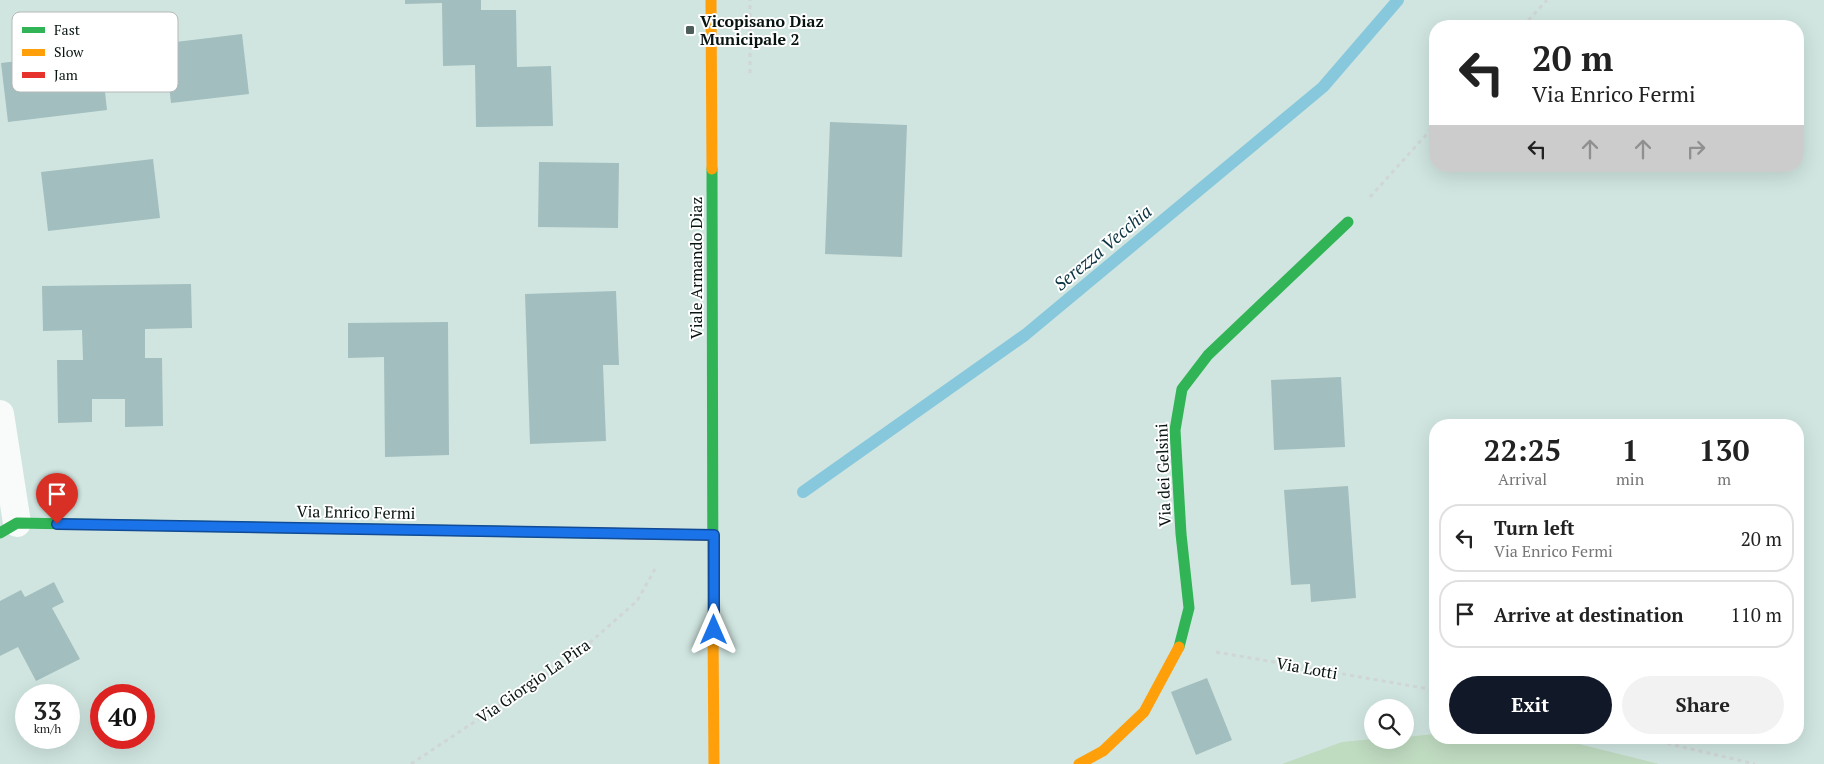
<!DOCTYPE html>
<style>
:root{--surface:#fff;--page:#f2f2f2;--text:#222;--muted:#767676;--line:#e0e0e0;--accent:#111827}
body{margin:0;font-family:"PT Serif",serif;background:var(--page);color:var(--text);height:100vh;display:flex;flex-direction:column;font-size:19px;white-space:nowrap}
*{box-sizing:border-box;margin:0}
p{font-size:16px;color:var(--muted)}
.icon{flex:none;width:28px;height:28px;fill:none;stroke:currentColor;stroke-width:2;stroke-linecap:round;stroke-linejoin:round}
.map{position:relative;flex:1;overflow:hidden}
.drawer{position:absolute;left:1429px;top:419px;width:375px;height:325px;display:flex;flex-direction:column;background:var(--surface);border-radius:20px;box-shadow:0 5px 20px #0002}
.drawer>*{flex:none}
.banner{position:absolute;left:1429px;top:20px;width:375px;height:152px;border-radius:20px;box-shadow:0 5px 20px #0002;background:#fff;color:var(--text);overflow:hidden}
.controls{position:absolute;left:1364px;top:699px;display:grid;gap:10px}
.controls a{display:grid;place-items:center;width:50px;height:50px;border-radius:50%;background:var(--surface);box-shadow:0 5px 20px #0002;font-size:25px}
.speed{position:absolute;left:15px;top:684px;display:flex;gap:10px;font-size:25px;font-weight:700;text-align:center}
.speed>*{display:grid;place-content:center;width:65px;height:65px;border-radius:50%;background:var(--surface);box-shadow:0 5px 20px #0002;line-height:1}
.speed small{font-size:12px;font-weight:400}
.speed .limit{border:8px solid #d22;background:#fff;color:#111}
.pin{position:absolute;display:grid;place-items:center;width:42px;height:42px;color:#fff;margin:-51px -21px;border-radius:50% 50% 50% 0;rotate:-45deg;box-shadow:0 0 5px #0007}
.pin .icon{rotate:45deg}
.me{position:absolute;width:55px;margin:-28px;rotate:0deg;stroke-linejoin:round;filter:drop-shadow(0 0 4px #0008)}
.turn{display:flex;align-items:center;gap:18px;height:105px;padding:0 20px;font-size:22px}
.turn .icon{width:65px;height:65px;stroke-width:2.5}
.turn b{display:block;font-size:35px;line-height:42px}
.lanes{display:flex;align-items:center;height:48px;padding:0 20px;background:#0003;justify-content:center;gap:25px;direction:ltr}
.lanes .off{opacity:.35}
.eta{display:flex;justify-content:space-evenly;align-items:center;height:85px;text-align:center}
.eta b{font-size:30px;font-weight:800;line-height:35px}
.action{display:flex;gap:10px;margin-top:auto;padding:10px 20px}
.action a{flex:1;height:58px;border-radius:30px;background:var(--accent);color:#fff;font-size:20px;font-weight:800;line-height:58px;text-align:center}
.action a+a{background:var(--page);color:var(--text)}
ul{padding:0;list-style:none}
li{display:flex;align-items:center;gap:15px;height:68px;margin:0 10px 8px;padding:0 10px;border:2px solid var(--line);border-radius:20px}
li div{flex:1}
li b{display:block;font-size:19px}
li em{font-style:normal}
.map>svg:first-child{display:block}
.green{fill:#bfdbc0}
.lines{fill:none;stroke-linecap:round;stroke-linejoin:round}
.stream{stroke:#88c8dd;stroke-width:12}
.building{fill:#a2bebe}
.path{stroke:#d0d6d5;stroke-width:3;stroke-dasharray:4 4;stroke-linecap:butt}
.street{stroke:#f8fbfa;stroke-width:28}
.fast{stroke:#30b455;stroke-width:11}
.slow{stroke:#ff9f0a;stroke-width:11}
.jam{stroke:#e5322d;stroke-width:11}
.route-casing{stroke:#114b97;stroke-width:12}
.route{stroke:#1a73e8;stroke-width:9}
.poi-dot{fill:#4d5d5a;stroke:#fff;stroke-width:2}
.labels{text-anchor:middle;stroke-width:4;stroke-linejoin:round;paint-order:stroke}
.poi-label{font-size:16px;font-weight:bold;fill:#071412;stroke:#fff;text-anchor:start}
.street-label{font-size:16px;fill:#071412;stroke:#fff}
.water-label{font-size:18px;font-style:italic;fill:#0b3341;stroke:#fff}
.key{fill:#fff;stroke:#b5b8b8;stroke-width:1}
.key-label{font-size:14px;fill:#071412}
</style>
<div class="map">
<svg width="1824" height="764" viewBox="0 0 1824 764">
<rect width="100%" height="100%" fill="#d0e5e0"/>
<path class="green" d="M1435,734V738H1555L1659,764H1282L1342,742L1372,739L1405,740V737Z"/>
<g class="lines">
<path class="stream" d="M803,492L1025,335L1323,87L1398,0"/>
</g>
<path class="building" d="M405,0H481V10H516L517,67L551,66L553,126L476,127L475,65L443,66L442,3L405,4Z
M242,34L249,94L171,103L169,85L105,92L107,110L8,122L1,63Z
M830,122L907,125L902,257L825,254Z
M153,159L160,218L48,231L41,172Z
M539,162L619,163L618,228L538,227Z
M191,284L192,328L145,329V358H162L163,426L125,427V399H92V422L58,423L57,360H83L82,330L43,331L42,286Z
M616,291L619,365H603L606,441L530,444L525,294Z
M448,322L449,455L385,457L384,357L348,358V323Z
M1341,377L1345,447L1274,450L1271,380Z
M1348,486L1356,598L1311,602L1310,584L1291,585L1284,490Z
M54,582L64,602L52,608L80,659L36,681L18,647L0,656V601L21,590L25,597Z
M1207,678L1232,740L1196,755L1171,692Z"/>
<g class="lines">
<path class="path" d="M1523,26L1547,0
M750,73V0
M1370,197L1435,125
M1216,652L1435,690
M1644,738L1755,764
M411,764L578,653L637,601L655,569"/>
<path class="street" d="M0,414L17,523"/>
<path class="fast" d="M712,169L713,629
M0,533L17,523L589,533
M1179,647L1189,608L1181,534L1175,430L1182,389L1208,355L1348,222"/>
<path class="slow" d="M711,0L712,169
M713,629L714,764
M1079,764L1103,751L1144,712L1179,647"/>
<path class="jam" d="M589,533L714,535"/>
</g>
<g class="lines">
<g class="route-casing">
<path id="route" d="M57,524L714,535V630"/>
</g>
<use href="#route" class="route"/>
</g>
<rect class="poi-dot" x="685" y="25" width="10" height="10" rx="2.5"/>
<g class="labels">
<g class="poi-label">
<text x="700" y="27">Vicopisano Diaz<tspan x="700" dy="18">Municipale 2</tspan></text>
</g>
<g class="street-label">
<text transform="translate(696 268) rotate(-90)" y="6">Viale Armando Diaz</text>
<text transform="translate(1163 475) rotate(-92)" y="6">Via dei Gelsini</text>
<text transform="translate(356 512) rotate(1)" y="6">Via Enrico Fermi</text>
<text transform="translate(1307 668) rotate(10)" y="6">Via Lotti</text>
<text transform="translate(533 681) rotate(-35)" y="6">Via Giorgio La Pira</text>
</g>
<g class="water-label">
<text transform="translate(1103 248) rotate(-40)" y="6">Serezza Vecchia</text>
</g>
</g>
<rect x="12" y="12" width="166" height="80" rx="8" class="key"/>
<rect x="22" y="27" width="23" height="6" fill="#30b455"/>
<rect x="22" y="49" width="23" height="7" fill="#ff9f0a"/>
<rect x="22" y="72" width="23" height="6" fill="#e5322d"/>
<g class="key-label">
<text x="54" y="35">Fast</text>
<text x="54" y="57">Slow</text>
<text x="54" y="80">Jam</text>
</g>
</svg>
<div class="controls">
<a><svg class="icon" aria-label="search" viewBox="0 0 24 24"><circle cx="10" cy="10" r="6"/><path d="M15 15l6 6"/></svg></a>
</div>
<div class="speed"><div>33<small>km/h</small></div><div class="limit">40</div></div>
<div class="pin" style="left:57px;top:524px;background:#d93025"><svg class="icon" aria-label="arrive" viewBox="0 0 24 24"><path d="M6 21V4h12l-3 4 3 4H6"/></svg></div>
<svg class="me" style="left:714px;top:630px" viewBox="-20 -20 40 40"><path d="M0-17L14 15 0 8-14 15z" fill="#1a73e8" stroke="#fff" stroke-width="4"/></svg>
<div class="banner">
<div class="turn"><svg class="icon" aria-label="left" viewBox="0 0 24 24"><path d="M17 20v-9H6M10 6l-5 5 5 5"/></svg><div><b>20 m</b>Via Enrico Fermi</div></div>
<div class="lanes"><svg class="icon" aria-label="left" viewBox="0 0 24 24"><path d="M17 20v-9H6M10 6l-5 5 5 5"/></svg><svg class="icon off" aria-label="ahead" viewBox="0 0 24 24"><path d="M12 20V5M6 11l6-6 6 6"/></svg><svg class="icon off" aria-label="ahead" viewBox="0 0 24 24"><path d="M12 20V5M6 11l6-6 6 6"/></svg><svg class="icon off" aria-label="right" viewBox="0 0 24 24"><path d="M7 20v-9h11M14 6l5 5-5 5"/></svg></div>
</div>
<section class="drawer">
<div class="eta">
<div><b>22:25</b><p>Arrival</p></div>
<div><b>1</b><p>min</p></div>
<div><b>130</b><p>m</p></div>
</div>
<ul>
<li><svg class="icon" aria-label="left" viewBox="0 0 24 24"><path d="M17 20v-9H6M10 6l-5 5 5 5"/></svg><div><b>Turn left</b><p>Via Enrico Fermi</p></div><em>20 m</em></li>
<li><svg class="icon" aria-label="arrive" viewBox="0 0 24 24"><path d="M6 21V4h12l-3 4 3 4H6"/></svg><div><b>Arrive at destination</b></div><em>110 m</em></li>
</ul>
<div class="action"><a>Exit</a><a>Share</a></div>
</section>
</div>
